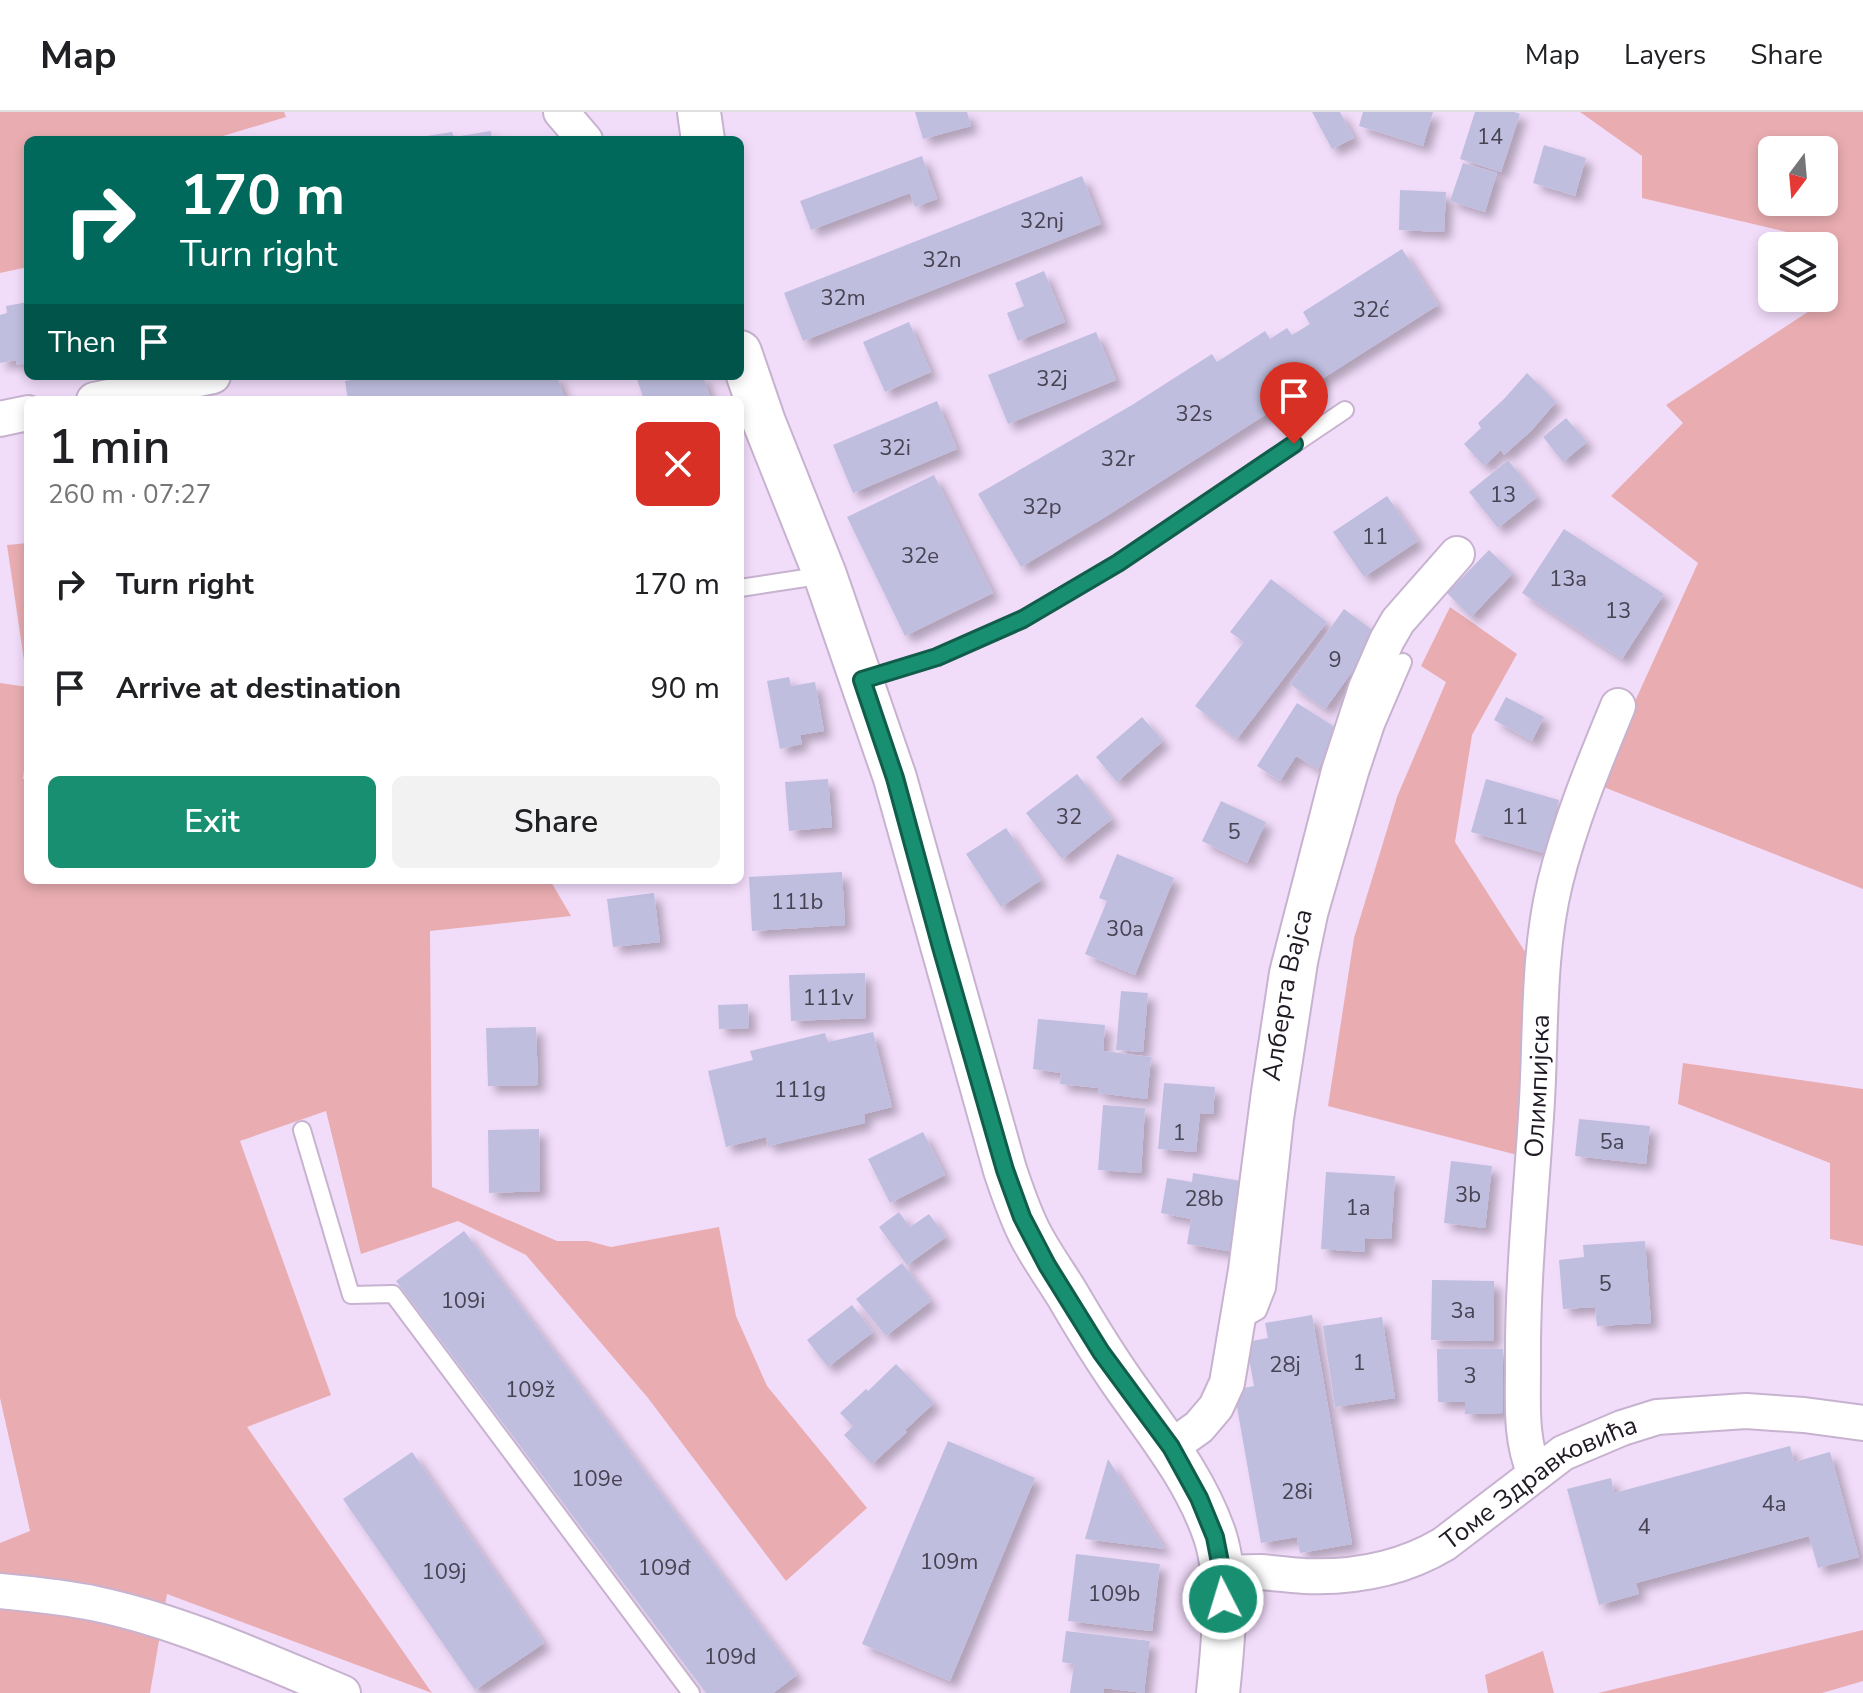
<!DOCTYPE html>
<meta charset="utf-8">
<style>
:root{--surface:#fff;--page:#f2f2f2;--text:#202124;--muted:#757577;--line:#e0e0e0;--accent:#198f72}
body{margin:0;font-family:"Nunito Sans",sans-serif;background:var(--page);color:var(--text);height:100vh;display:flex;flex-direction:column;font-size:30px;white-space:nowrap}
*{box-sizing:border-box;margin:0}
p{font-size:26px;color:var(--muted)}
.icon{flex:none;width:44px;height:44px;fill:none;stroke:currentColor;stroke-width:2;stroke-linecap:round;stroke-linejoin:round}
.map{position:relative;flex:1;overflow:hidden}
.drawer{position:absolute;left:24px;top:284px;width:720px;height:488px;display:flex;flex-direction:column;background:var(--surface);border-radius:12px;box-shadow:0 4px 12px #0003}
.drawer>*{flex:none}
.top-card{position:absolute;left:24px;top:24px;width:720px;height:244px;border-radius:12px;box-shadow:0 4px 12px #0003;background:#00695c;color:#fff;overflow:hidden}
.needle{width:52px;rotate:196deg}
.fabs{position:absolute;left:1758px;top:24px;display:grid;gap:16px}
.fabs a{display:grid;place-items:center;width:80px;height:80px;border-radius:12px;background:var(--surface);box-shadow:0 4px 12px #0003;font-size:40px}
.pin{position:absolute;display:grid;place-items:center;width:68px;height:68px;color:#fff;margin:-82px -34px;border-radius:50% 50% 50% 0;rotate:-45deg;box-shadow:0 0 8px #0007}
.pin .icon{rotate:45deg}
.me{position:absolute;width:88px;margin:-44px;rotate:355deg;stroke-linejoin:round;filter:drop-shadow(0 0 6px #0008)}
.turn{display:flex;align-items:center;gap:28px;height:168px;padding:0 24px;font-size:36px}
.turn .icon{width:104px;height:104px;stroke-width:2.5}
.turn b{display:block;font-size:56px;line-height:68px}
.then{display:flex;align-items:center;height:76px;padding:0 24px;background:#0003;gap:16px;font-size:30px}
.round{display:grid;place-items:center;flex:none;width:84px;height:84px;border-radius:12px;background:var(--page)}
.head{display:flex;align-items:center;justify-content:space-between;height:136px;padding:0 24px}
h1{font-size:48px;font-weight:600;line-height:60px}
.button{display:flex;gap:16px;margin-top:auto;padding:16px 24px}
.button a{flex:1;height:92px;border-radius:12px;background:var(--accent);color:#fff;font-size:32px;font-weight:600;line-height:92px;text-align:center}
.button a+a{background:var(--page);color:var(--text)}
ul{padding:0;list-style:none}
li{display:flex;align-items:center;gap:24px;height:104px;padding:0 24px}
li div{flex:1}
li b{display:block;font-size:30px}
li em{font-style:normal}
header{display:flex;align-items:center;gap:48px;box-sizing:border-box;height:112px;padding:0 40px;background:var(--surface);border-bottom:2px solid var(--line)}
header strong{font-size:38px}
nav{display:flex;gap:44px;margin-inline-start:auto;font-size:28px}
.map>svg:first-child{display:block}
.green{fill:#e9adb1;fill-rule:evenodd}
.building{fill:#bfbedf;filter:url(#shadow)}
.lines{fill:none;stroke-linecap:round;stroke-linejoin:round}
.service-casing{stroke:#c7b2cf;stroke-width:20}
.minor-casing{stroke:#c7b2cf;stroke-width:38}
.tertiary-casing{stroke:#c7b2cf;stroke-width:46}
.service{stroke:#fff;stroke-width:16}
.minor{stroke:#fff;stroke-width:34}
.tertiary{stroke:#fff;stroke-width:42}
.route-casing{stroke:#105d4a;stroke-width:20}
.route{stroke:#198f72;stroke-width:14}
.labels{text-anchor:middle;stroke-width:8;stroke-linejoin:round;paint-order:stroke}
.number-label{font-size:22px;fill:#484353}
.street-label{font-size:26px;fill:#211a24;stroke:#fff}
</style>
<header>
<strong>Map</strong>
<nav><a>Map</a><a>Layers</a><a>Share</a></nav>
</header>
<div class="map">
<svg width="1863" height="1581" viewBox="0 0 1863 1581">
<defs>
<filter id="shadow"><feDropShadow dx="7" dy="7" stdDeviation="4" flood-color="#0004"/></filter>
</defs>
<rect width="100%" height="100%" fill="#f1dcfa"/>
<path class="green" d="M0,0H284L286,5L210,28H28V155L0,161Z
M1580,0H1863V777L1601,674L1636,587L1698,451L1611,384L1683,311L1666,293L1817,194L1816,186H1824V134H1806L1804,124L1642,86V44ZM1772,38H1824V90H1772Z
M28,431V555H25L7,433Z
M1450,495L1517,542L1472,623L1455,730L1543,868L1533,1047L1328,994L1354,826L1397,685L1446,570L1421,554Z
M0,571L28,575V625L23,667H28V768H550L571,804L430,819L432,1075L557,1129H588L611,1135L719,1115L736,1204L767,1274L867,1396L786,1469L648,1286L526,1143L458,1109L361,1142L326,999L240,1029L331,1283L247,1315L432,1581L167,1482L150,1581H0V1431L30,1419L0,1286Z
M1683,951L1863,977V1134L1830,1127V1051L1678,992Z
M1863,1518V1569L1822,1581H1598Z
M1543,1539L1554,1581H1488L1485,1563Z"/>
<path class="building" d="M915,0H967L971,14L923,27Z
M1312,0H1340L1354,26L1332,37Z
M1363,0H1433L1423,34L1359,14Z
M1475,0H1514L1520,2L1501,60L1460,47Z
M491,19L492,28H414V26L452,20L454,25Z
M1544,33L1586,46L1575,84L1533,71Z
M922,44L937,87L915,95L910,81L811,118L800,89Z
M1463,51L1497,61L1485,100L1450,89Z
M1082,64L1101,112L803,229L784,181Z
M1400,78L1446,80L1444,120L1399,118Z
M1402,137L1438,193L1105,405L1021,455L978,382L1132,293L1212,242L1217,250L1265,219L1270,227L1287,216L1292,223L1310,212L1303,200Z
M1044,159L1065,210L1018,229L1007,201L1024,194L1015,171Z
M28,190V251L17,253L16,248L0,251V203L7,201L6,194Z
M909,210L931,260L885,280L863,230Z
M1096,220L1116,268L1008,312L988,263Z
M1527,261L1556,290L1531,319L1504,343L1501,338L1484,354L1464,332L1481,316L1478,311L1504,287Z
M378,264H557L565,288H348L345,269Z
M636,264H703L711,288H644Z
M937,289L957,337L853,381L833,333Z
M1566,306L1587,330L1563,350L1543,325Z
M1508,348L1537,385L1498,416L1469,380Z
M934,363L993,481L905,524L847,405Z
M1387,384L1418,429L1364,465L1333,420Z
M1564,417L1664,482L1622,547L1522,481Z
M1489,438L1513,461L1471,505L1447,481Z
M1271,467L1327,510L1237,627L1195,594L1244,530L1230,520Z
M1344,497L1379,523L1325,597L1290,572Z
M789,565L791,574L815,570L824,619L800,623L802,632L780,637L767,569Z
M1506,585L1544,605L1532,629L1494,608Z
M1297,591L1341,619L1318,657L1296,644L1280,669L1257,654Z
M1142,605L1163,629L1117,670L1096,645Z
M1077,662L1112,707L1062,747L1026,701Z
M828,667L832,715L789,719L785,670Z
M1486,667L1559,688L1544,741L1471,720Z
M1221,689L1266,710L1247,751L1202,729Z
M1006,716L1041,768L1001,795L966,742Z
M1117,742L1174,766L1135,863L1085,842L1107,789L1099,786Z
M842,760L845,813L752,819L749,765Z
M654,781L660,830L613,835L607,787Z
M865,861L866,906L791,909L789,863Z
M1121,879L1148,881L1143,940L1116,938Z
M748,892L749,916L719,917L718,893Z
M1038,907L1105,913L1103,939L1151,945L1147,987L1098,981L1099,976L1060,972L1061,961L1033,957Z
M536,915L538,973L488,974L486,916Z
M873,920L892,995L864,1002L865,1011L768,1034L766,1025L726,1035L708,959L753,948L750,939L825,921L828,930Z
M1164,971L1215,975L1213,1002L1200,1001L1196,1040L1158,1037Z
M1103,993L1145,996L1141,1061L1098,1058Z
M1579,1007L1650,1014L1646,1052L1575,1044Z
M539,1017L540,1079L489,1081L488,1018Z
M923,1020L945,1063L890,1091L868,1047Z
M1451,1049L1492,1054L1485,1116L1444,1111Z
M1326,1060L1395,1064L1391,1127L1365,1126V1140L1321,1137Z
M1193,1061L1247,1070L1234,1140L1187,1132L1191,1107L1161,1101L1167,1066L1192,1070Z
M899,1100L910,1115L929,1102L946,1125L907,1153L879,1115Z
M464,1119L797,1563L773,1581H706L396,1169Z
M1645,1129L1651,1211L1597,1214L1595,1195L1563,1197L1559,1148L1584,1145L1583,1133Z
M902,1151L931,1189L886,1224L856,1187Z
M1432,1168L1494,1169V1229L1431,1228Z
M852,1193L873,1220L828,1255L807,1228Z
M1312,1203L1352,1432L1300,1441L1297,1425L1261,1431L1234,1278L1254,1274L1246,1230L1268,1226L1265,1211Z
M1382,1205L1395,1286L1335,1295L1323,1214Z
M1437,1237H1503V1301L1465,1302V1290H1438Z
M896,1252L934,1291L905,1318L907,1320L872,1352L844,1323L853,1314L840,1301L866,1277L868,1279Z
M948,1329L1035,1366L950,1569L862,1532Z
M1790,1334L1794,1350L1830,1340L1859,1445L1818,1456L1809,1424L1636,1471L1639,1482L1599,1493L1567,1377L1611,1366L1614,1381Z
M412,1340L544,1531L475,1578L343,1387Z
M1108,1347L1165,1437L1085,1427Z
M1076,1442L1160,1452L1152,1519L1068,1509Z
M1066,1519L1150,1529L1144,1581L1104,1576V1581H1070L1074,1552L1062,1550Z"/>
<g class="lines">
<g class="service-casing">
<path id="service" d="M740,476L825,463
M862,568L937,545L1023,507L1118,451L1345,298
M302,1018L351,1183L393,1182L691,1581
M1240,1209L1258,1199L1267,1176L1285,1007L1309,851L1319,803L1360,661L1376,613L1403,550"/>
</g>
<g class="minor-casing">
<g id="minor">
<path d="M561,0L585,28"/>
<path d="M94,288L213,264"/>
<path d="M0,307L28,301"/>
<path id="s1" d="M1171,1335L1199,1315L1216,1295L1227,1271L1246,1158L1269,980L1287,861L1339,659L1366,576L1387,528L1398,509L1457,442"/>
<path id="s2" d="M1535,1362C1520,1327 1523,1292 1523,1255C1522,1166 1532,1077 1537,988C1541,916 1538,841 1555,771C1570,710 1594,652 1618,594"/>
<path id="s3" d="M1222,1461C1235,1461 1248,1460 1260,1460C1275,1461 1290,1463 1304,1464C1353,1466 1402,1457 1444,1432L1563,1341L1622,1316L1657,1305L1746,1299L1804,1303L1863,1311"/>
<path d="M0,1479C32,1482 65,1485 97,1492C181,1510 264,1548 343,1581"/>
</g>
</g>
<g class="tertiary-casing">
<path id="tertiary" d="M699,0L703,28
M740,240L764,310L825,463L895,666L1005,1058C1012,1079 1019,1100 1029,1120C1040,1142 1054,1161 1067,1182C1085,1213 1104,1244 1125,1274C1159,1322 1196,1368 1215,1424C1230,1472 1223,1532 1218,1581"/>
</g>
<use href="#service" class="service"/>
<use href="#minor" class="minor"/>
<use href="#tertiary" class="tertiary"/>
</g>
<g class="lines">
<g class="route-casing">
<path id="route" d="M1223,1487L1222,1461L1215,1425L1199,1386L1171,1335L1101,1240L1047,1153L1022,1105L1005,1058L941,835L895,666L862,568L937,545L1023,507L1118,451L1294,332"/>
</g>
<use href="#route" class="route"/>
</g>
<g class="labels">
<g class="number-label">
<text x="1490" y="32">14</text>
<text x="1042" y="116">32nj</text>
<text x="942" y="155">32n</text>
<text x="843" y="193">32m</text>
<text x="1371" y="205">32ć</text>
<text x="1052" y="274">32j</text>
<text x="1194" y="309">32s</text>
<text x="895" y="343">32i</text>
<text x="1118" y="354">32r</text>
<text x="1503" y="390">13</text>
<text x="1042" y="402">32p</text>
<text x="1375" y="432">11</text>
<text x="920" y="451">32e</text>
<text x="1568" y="474">13a</text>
<text x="1618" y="506">13</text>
<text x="1335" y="555">9</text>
<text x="1069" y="712">32</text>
<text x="1515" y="712">11</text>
<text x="1234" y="727">5</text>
<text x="797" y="797">111b</text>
<text x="1125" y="824">30a</text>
<text x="828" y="893">111v</text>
<text x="800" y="985">111g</text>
<text x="1179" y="1028">1</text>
<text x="1612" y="1037">5a</text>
<text x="1468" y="1090">3b</text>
<text x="1204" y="1094">28b</text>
<text x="1358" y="1103">1a</text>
<text x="1605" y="1179">5</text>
<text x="463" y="1196">109i</text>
<text x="1463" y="1206">3a</text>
<text x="1359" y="1258">1</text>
<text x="1285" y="1260">28j</text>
<text x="1470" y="1271">3</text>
<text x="530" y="1285">109ž</text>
<text x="597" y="1374">109e</text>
<text x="1297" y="1387">28i</text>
<text x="1774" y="1399">4a</text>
<text x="1644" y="1422">4</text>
<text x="949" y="1457">109m</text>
<text x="664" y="1463">109đ</text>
<text x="444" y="1467">109j</text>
<text x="1114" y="1489">109b</text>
<text x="730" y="1552">109d</text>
</g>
<g class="street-label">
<text dy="9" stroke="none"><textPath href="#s1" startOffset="480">Алберта Вајса</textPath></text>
<text dy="9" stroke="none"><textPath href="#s2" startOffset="390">Олимпијска</textPath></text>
<text dy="9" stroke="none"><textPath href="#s3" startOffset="342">Томе Здравковића</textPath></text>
</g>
</g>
</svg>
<div class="fabs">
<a><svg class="needle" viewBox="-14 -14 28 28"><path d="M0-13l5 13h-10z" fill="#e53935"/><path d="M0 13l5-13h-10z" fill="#757577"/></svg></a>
<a><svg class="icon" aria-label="layers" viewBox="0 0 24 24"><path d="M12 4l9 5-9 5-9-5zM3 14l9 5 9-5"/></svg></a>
</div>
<div class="pin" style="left:1294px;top:332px;background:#d93025"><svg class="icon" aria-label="arrive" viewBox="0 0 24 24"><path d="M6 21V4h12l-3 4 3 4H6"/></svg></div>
<svg class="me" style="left:1223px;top:1487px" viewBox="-20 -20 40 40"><circle r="17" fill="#198f72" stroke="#fff" stroke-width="3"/><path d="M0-11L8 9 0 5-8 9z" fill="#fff"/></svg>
<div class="top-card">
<div class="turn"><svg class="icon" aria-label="right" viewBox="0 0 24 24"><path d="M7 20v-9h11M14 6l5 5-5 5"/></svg><div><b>170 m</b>Turn right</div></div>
<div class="then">Then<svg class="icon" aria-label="arrive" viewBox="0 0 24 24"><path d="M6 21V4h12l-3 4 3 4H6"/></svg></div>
</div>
<section class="drawer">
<div class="head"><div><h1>1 min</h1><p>260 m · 07:27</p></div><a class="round" style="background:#d93025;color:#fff"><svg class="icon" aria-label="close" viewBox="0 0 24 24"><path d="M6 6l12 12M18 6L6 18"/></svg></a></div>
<ul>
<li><svg class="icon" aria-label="right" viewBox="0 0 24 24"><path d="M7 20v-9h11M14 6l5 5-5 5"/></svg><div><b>Turn right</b></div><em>170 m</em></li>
<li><svg class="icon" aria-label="arrive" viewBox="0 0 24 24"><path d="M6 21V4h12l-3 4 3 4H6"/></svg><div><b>Arrive at destination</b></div><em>90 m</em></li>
</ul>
<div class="button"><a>Exit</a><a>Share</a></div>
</section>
</div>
